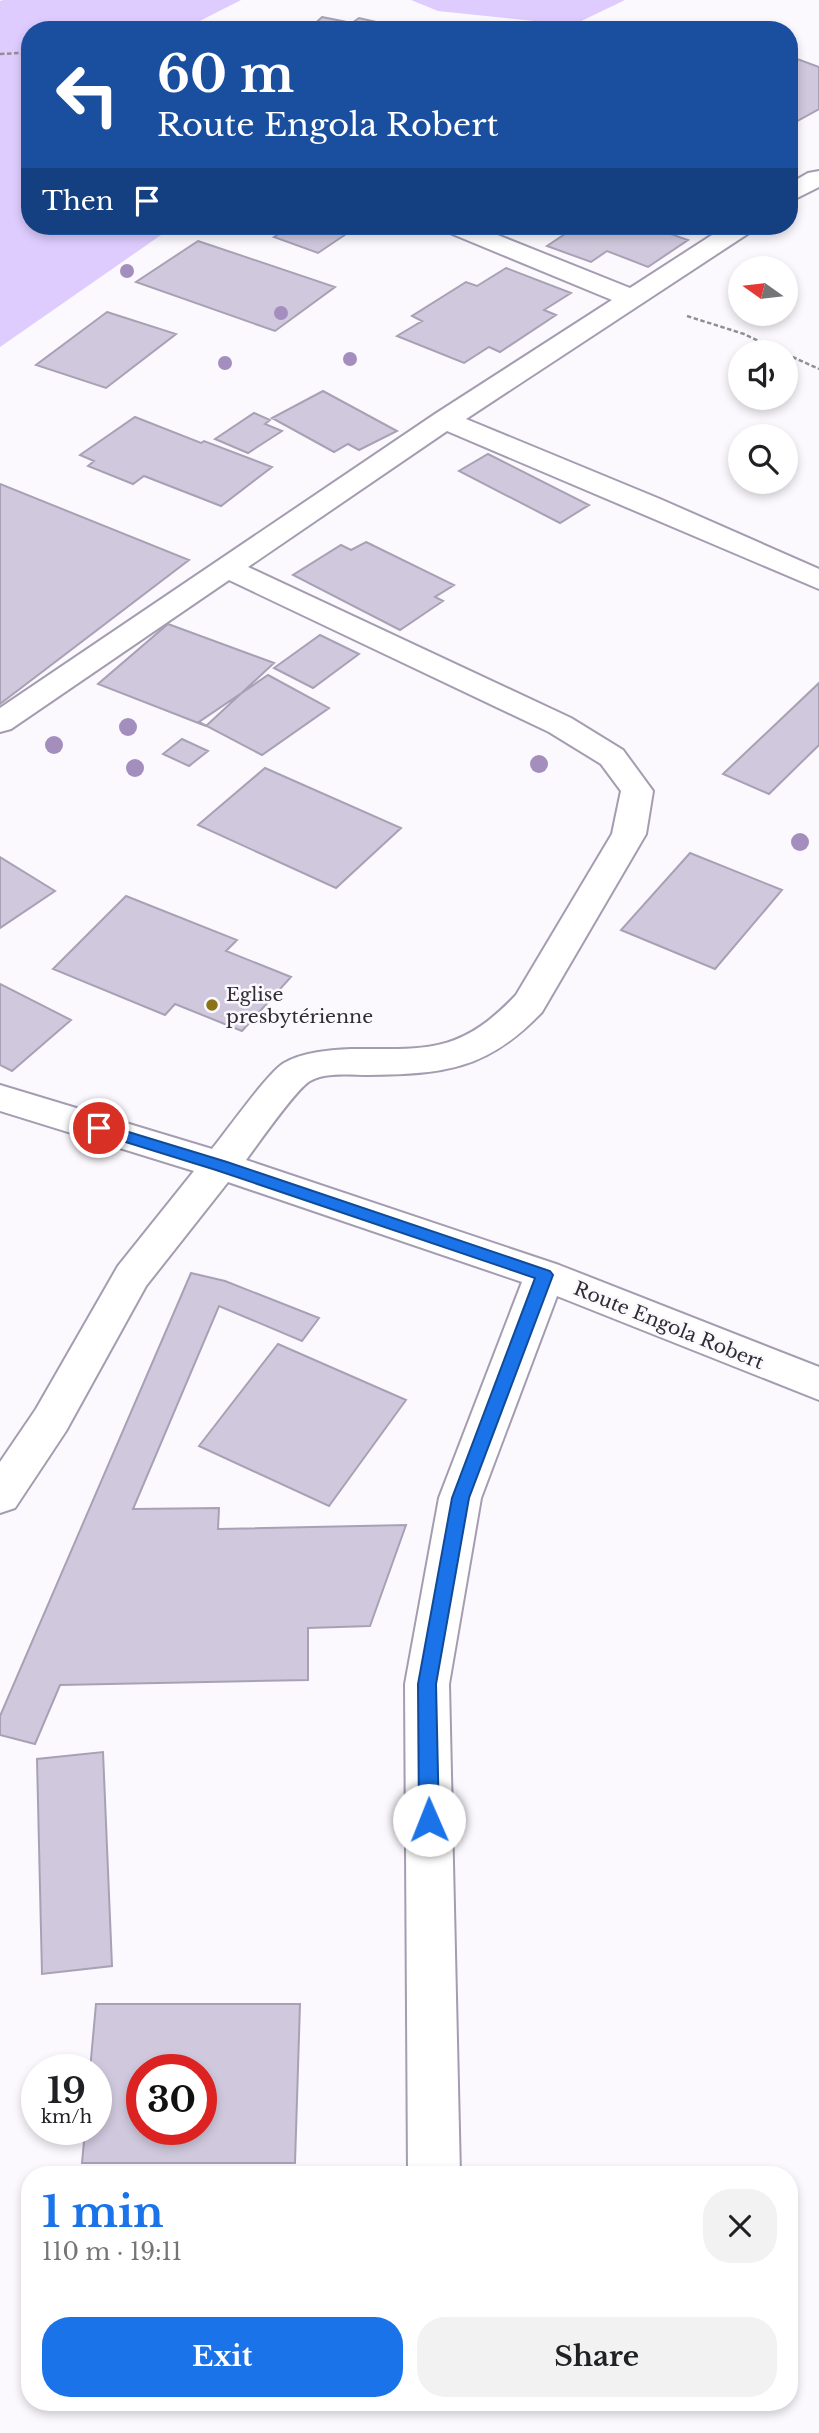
<!DOCTYPE html>
<meta charset="utf-8">
<style>
:root{--surface:#fff;--page:#f2f2f2;--text:#202124;--muted:#757577;--accent:#1a73e8}
body{margin:0;font-family:"Libre Baskerville",serif;background:var(--page);color:var(--text);height:100vh;display:flex;flex-direction:column;font-size:26px;white-space:nowrap}
*{box-sizing:border-box;margin:0}
p{font-size:23px;color:var(--muted)}
.icon{flex:none;width:38px;height:38px;fill:none;stroke:currentColor;stroke-width:2;stroke-linecap:round;stroke-linejoin:round}
.map{position:relative;flex:1;overflow:hidden}
.side{position:absolute;left:21px;top:2166px;width:777px;height:245px;display:flex;flex-direction:column;background:var(--surface);border-radius:28px;box-shadow:0 4px 10px #0003}
.side>*{flex:none}
.banner{position:absolute;left:21px;top:21px;width:777px;height:214px;border-radius:28px;box-shadow:0 4px 10px #0003;background:#1a4fa0;color:#fff;overflow:hidden}
.needle{width:46px;rotate:284deg}
.fabs{position:absolute;left:728px;top:256px;display:grid;gap:14px}
.fabs a{display:grid;place-items:center;width:70px;height:70px;border-radius:50%;background:var(--surface);box-shadow:0 4px 10px #0003;font-size:35px}
.speed{position:absolute;left:21px;top:2054px;display:flex;gap:14px;font-size:35px;font-weight:700;text-align:center}
.speed>*{display:grid;place-content:center;width:91px;height:91px;border-radius:50%;background:var(--surface);box-shadow:0 4px 10px #0003;line-height:1}
.speed small{font-size:18px;font-weight:400}
.speed .limit{border:10px solid #d22;background:#fff;color:#111}
.pin{position:absolute;display:grid;place-items:center;width:60px;height:60px;color:#fff;margin:-30px;border:4px solid #fff;border-radius:50%;box-shadow:0 2px 7px #0007}
.me{position:absolute;width:77px;margin:-38px;rotate:359deg;stroke-linejoin:round;filter:drop-shadow(0 0 5px #0008)}
.turn{display:flex;align-items:center;gap:24px;height:147px;padding:0 21px;font-size:32px}
.turn .icon{width:91px;height:91px;stroke-width:2.5}
.turn b{display:block;font-size:49px;line-height:60px}
.then{display:flex;align-items:center;height:66px;padding:0 21px;background:#0003;gap:14px;font-size:26px}
.round{display:grid;place-items:center;flex:none;width:74px;height:74px;border-radius:28px;background:var(--page)}
.summary{display:flex;align-items:center;justify-content:space-between;height:119px;padding:0 21px}
h1{font-size:42px;font-weight:700;line-height:52px;color:var(--accent)}
.button{display:flex;gap:14px;margin-top:auto;padding:14px 21px}
.button a{flex:1;height:80px;border-radius:28px;background:var(--accent);color:#fff;font-size:28px;font-weight:700;line-height:80px;text-align:center}
.button a+a{background:var(--page);color:var(--text)}
.map>svg:first-child{display:block}
.green{fill:#deccfe}
.building{fill:#d0c9de;stroke:#a8a1b5;stroke-width:2;fill-rule:evenodd}
.lines{fill:none;stroke-linecap:round;stroke-linejoin:round}
.minor-casing{stroke:#a49db1;stroke-width:4}
.path{stroke:#918e95;stroke-width:2.5;stroke-dasharray:4.5 2.5;stroke-linecap:butt}
.minor{fill:#fff;fill-rule:evenodd}
.tree{fill:#a38ebd}
.route{fill:#1a73e8;stroke:#114b97;stroke-width:2}
.poi-dot{fill:#8c7316;stroke:#fbf9fe;stroke-width:2.5}
.labels{text-anchor:middle;stroke-width:5;stroke-linejoin:round;paint-order:stroke}
.poi-label{font-size:19px;fill:#302d35;stroke:#fbf9fe;text-anchor:start}
.street-label{font-size:19px;fill:#302d35;stroke:#fbf9fe}
</style>
<div class="map">
<svg width="819" height="2433" viewBox="0 0 819 2433">
<rect width="100%" height="100%" fill="#fbf9fe"/>
<path class="green" d="M3,0H241L182,30H30V226H174L0,347V1Z
M411,0H625L573,25L438,11Z"/>
<path class="building" d="M322,17L352,23L359,18L412,30H308Z
M789,56L819,67V109L792,124L789,123Z
M291,226H358L318,253L274,237Z
M577,226H648L688,240L648,267L607,251L591,262L547,246Z
M198,241L335,287L275,331L136,282Z
M506,268L571,293L544,310L556,315L500,352L489,347L464,363L397,336L422,321L412,316L466,282L477,286Z
M107,312L176,334L106,388L36,365Z
M323,391L397,431L359,450L348,444L334,452L272,418Z
M254,413L270,420L265,424L282,431L248,453L215,439Z
M135,417L201,443L204,441L272,467L221,506L144,476L133,484L88,466L94,461L80,455Z
M488,454L589,505L560,523L459,471Z
M0,484L189,560L0,704Z
M366,542L454,585L435,597L443,601L400,630L293,575L341,545L351,550Z
M168,624L274,663L206,726L98,684Z
M320,635L359,654L313,688L274,668Z
M268,675L329,708L262,755L199,722Z
M819,683V745L769,794L723,774Z
M182,739L208,751L189,766L163,754Z
M265,768L401,828L336,888L198,825Z
M690,853L782,890L715,969L621,930Z
M0,857L55,891L0,928Z
M126,896L237,940L226,951L291,977L242,1031L175,1004L165,1015L53,969Z
M0,984L71,1020L12,1071L0,1065Z
M191,1273L225,1281L319,1318L302,1341L219,1306L133,1509L219,1508L218,1529L406,1525L370,1626L308,1628V1680L60,1685L35,1744L0,1735V1716Z
M278,1344L406,1400L329,1506L199,1446Z
M103,1752L112,1966L42,1974L37,1759Z
M96,2004H300L295,2163H82L85,2130H96V2070H90ZM142,2070H201V2130H142Z"/>
<g class="lines">
<g class="minor-casing">
<path id="minor" d="M819,171V187L789,202V184L808,173Z
M442,226H475L630,288L726,226H755L752,231L466,419L660,499L819,569V589L447,431L248,567L571,718L623,750L653,791L646,834L542,1012C487,1070 444,1074 368,1075C350,1075 325,1072 310,1081C296,1089 258,1144 246,1160L559,1265L819,1367V1400L557,1296L481,1498L449,1684L460,2175H408L405,1684L439,1498L522,1282L228,1182L146,1286L66,1431L15,1508L0,1513V1462L36,1409L118,1266L194,1171L0,1111V1085L212,1149C226,1132 269,1071 284,1063C303,1052 330,1050 351,1049C428,1049 460,1054 516,995L612,834L621,791L601,764L549,732L229,580L11,729L0,732V708L435,414L612,300L445,231Z"/>
</g>
<path class="path" d="M0,54L20,53L30,56
M687,316L744,334L781,352
M786,354L819,369"/>
<use href="#minor" class="minor"/>
</g>
<g class="tree">
<circle cx="127" cy="271" r="7"/>
<circle cx="281" cy="313" r="7"/>
<circle cx="350" cy="359" r="7"/>
<circle cx="225" cy="363" r="7"/>
<circle cx="128" cy="727" r="9"/>
<circle cx="54" cy="745" r="9"/>
<circle cx="539" cy="764" r="9"/>
<circle cx="135" cy="768" r="9"/>
<circle cx="800" cy="842" r="9"/>
</g>
<path class="route" d="M99,1123L227,1162L550,1271L553,1275L469,1498L436,1684L439,1820L436,1826L429,1829L422,1826L419,1820L418,1684L452,1498L535,1278L216,1170L93,1132L91,1128L93,1125Z"/>
<circle class="poi-dot" cx="212" cy="1005" r="7"/>
<g class="labels">
<g class="poi-label">
<text x="226" y="1001">Eglise<tspan x="226" dy="22">presbytérienne</tspan></text>
</g>
<g class="street-label">
<text transform="translate(669 1325) rotate(22)" y="7">Route Engola Robert</text>
</g>
</g>
</svg>
<div class="fabs">
<a><svg class="needle" viewBox="-14 -14 28 28"><path d="M0-13l5 13h-10z" fill="#e53935"/><path d="M0 13l5-13h-10z" fill="#757577"/></svg></a>
<a><svg class="icon" aria-label="sound" viewBox="0 0 24 24"><path d="M4 9h4l5-4v14l-5-4H4zM17 9q2 3 0 6"/></svg></a>
<a><svg class="icon" aria-label="search" viewBox="0 0 24 24"><circle cx="10" cy="10" r="6"/><path d="M15 15l6 6"/></svg></a>
</div>
<div class="speed"><div>19<small>km/h</small></div><div class="limit">30</div></div>
<div class="pin" style="left:99px;top:1128px;background:#d93025"><svg class="icon" aria-label="arrive" viewBox="0 0 24 24"><path d="M6 21V4h12l-3 4 3 4H6"/></svg></div>
<svg class="me" style="left:429px;top:1820px" viewBox="-20 -20 40 40"><circle r="19" fill="#fff"/><path d="M0-13L10 11 0 6-10 11z" fill="#1a73e8"/></svg>
<div class="banner">
<div class="turn"><svg class="icon" aria-label="left" viewBox="0 0 24 24"><path d="M17 20v-9H6M10 6l-5 5 5 5"/></svg><div><b>60 m</b>Route Engola Robert</div></div>
<div class="then">Then<svg class="icon" aria-label="arrive" viewBox="0 0 24 24"><path d="M6 21V4h12l-3 4 3 4H6"/></svg></div>
</div>
<section class="side">
<div class="summary"><div><h1>1 min</h1><p>110 m · 19:11</p></div><a class="round"><svg class="icon" aria-label="close" viewBox="0 0 24 24"><path d="M6 6l12 12M18 6L6 18"/></svg></a></div>
<div class="button"><a>Exit</a><a>Share</a></div>
</section>
</div>
